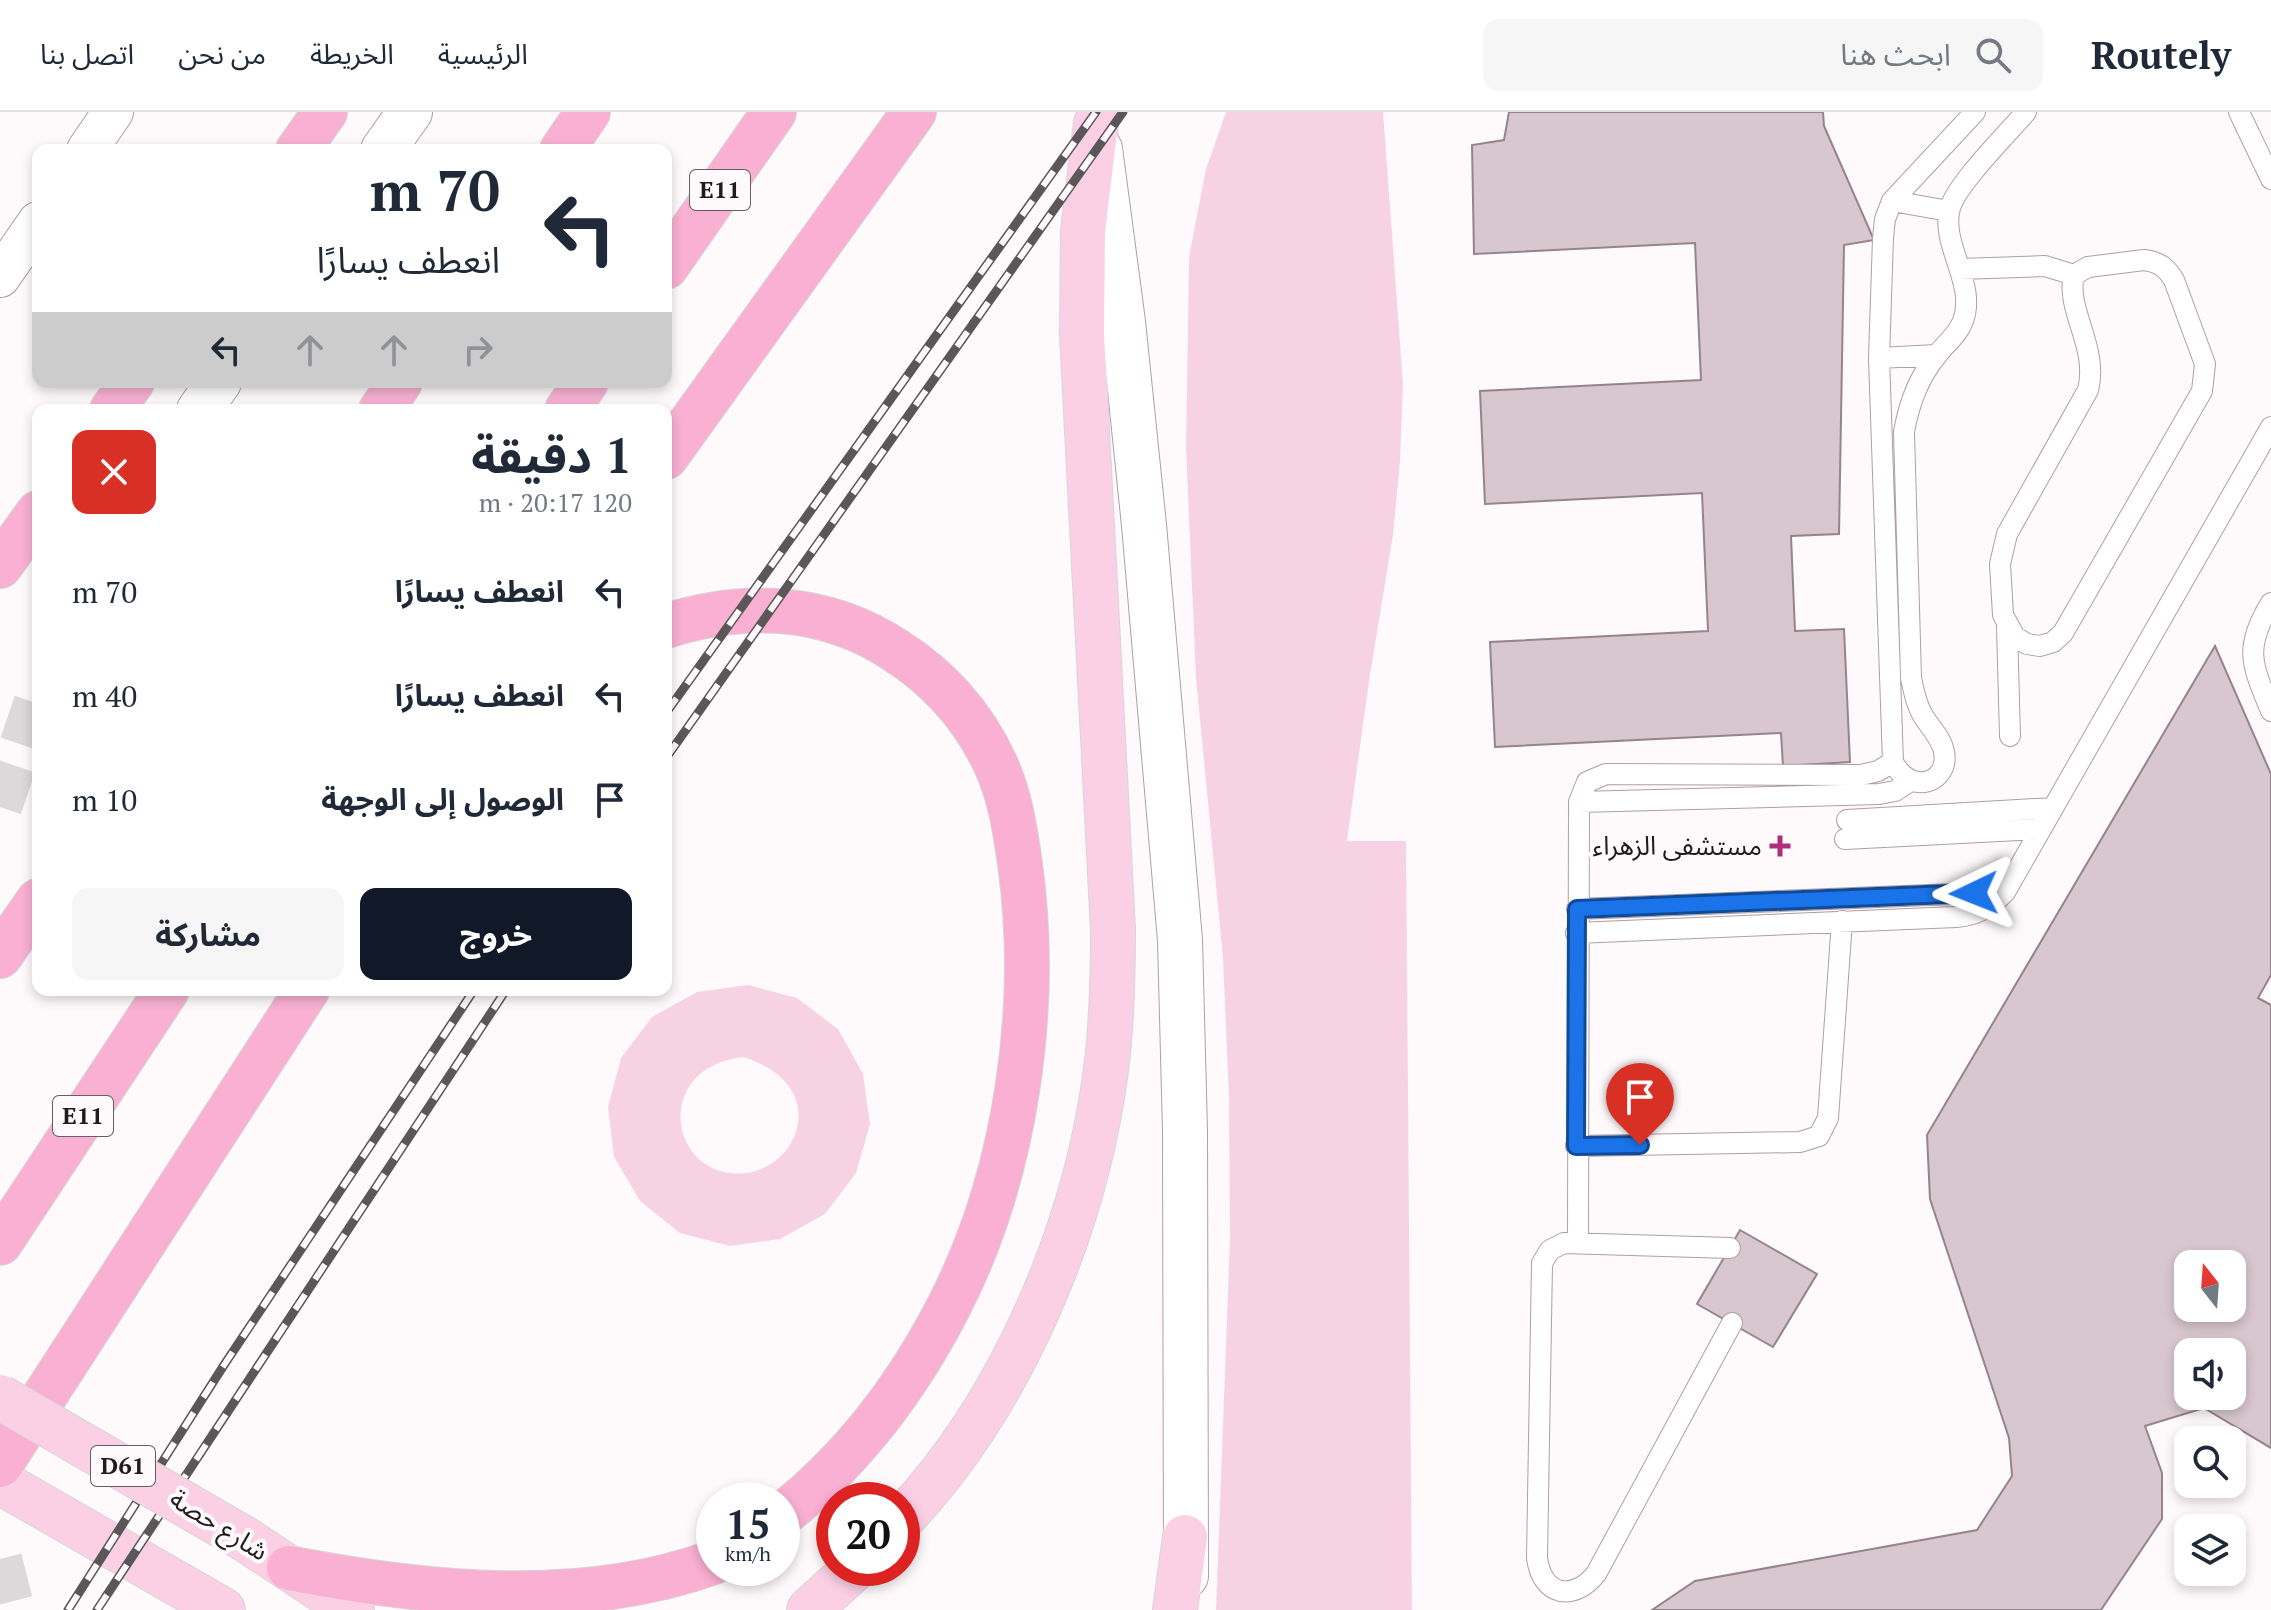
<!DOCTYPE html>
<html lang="ar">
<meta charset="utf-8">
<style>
:root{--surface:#fff;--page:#f6f6f7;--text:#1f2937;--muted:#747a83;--line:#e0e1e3;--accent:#111827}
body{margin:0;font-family:"PT Serif","Noto Sans Arabic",serif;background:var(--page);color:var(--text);direction:rtl;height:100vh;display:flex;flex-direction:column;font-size:30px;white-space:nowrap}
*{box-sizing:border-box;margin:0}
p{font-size:26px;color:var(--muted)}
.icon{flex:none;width:44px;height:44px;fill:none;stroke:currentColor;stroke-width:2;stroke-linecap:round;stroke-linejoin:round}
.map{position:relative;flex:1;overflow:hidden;direction:ltr}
.side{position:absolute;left:32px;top:292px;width:640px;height:592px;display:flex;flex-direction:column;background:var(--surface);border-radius:16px;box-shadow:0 4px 12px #0003;direction:rtl}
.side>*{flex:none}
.banner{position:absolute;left:32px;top:32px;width:640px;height:244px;border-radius:16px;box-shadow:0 4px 12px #0003;direction:rtl;background:#fff;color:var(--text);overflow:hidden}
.needle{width:52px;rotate:343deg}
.controls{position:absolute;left:2174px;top:1138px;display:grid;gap:16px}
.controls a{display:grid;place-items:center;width:72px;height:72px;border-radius:16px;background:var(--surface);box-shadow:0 4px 12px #0003;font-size:40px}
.speed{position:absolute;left:696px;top:1370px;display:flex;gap:16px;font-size:40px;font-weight:700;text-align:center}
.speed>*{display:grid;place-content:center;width:104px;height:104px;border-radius:50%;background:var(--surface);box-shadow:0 4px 12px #0003;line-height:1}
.speed small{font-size:20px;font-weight:400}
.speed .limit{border:12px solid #d22;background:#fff;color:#111}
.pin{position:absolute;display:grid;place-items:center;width:68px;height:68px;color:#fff;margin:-82px -34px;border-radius:50% 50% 50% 0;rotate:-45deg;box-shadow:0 0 8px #0007}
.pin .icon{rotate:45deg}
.me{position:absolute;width:88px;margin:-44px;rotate:268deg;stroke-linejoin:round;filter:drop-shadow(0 0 6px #0008)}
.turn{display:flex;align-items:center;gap:28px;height:168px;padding:0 40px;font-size:36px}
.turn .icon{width:104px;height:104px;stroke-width:2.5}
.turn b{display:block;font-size:56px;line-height:68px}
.lanes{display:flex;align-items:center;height:76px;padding:0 40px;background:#0003;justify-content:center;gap:40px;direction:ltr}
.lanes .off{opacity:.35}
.round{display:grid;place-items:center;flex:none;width:84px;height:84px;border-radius:16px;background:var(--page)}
.head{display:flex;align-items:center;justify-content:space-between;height:136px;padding:0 40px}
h1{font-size:48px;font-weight:700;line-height:60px}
.primary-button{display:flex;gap:16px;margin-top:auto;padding:16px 40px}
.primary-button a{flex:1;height:92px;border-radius:16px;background:var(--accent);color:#fff;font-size:32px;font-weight:700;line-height:92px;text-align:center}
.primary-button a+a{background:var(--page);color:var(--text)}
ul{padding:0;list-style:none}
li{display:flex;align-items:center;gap:24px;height:104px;padding:0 40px}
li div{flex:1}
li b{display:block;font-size:30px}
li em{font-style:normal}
header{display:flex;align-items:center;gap:48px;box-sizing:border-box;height:112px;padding:0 40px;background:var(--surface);border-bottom:2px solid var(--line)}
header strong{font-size:38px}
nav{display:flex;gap:44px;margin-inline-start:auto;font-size:28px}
.search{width:560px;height:72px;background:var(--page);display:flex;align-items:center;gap:20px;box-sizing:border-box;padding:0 28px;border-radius:16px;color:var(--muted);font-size:30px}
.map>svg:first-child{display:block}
.green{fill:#f7d2e3;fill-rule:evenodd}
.building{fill:#d8c7ce;stroke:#95848b;stroke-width:2;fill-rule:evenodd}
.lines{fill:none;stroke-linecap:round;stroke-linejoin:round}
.secondary-tunnel{stroke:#ddd9db;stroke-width:44;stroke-dasharray:44 22;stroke-linecap:butt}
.lane-casing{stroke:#af9ea5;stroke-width:22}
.street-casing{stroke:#af9ea5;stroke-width:42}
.secondary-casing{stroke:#af9ea5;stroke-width:46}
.primary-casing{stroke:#d7d6d6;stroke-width:46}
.highway-casing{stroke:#d7d6d6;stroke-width:46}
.lane{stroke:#fff;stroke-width:20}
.street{stroke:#fff;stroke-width:40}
.secondary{stroke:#fff;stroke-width:44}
.primary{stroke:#fbd0e5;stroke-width:44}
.highway{stroke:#f9b0d3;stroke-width:44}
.rail-casing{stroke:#5b5658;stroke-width:9}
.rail{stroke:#fefafc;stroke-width:6;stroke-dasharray:18;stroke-linecap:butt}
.primary-bridge-casing{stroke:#d7d6d6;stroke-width:46;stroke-linecap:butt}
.primary-bridge{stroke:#fbd0e5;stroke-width:44}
.route-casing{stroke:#114b97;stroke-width:20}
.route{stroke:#1a73e8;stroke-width:14}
.poi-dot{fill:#af2e7a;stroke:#fefafc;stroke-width:3}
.labels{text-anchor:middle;stroke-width:8;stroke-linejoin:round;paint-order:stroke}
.shield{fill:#fefafc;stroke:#635e61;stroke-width:2}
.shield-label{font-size:24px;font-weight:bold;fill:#211b1e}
.poi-label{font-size:26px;fill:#211b1e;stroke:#fefafc;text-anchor:end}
.street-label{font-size:26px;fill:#211b1e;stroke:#fefafc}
</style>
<header>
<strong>Routely</strong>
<div class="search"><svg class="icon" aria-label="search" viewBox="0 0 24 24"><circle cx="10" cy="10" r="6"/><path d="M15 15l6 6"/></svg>ابحث هنا</div>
<nav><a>الرئيسية</a><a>الخريطة</a><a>من نحن</a><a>اتصل بنا</a></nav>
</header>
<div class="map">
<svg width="2271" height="1498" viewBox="0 0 2271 1498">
<rect width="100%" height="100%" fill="#fefafc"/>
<path class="green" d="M1226,0H1383L1403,272L1400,349L1393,423L1369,569L1347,729H1406L1412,1498H1216L1230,1127L1229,986L1223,846L1196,566L1186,337L1189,145L1206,57Z
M748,873L797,886L838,917L863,962L870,1012L856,1061L825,1102L780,1127L730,1134L680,1121L640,1089L614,1045L608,995L621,946L652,905L697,880ZM743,945C781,956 814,988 791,1031C782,1047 765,1058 747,1061C670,1071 649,956 743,945Z"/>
<path class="building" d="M1509,0H1823L1824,14L1874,128L1844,133L1839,422L1791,424L1795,519L1844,517L1850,650L1783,654L1781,621L1495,635L1490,530L1708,519L1702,381L1485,392L1480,279L1701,268L1695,131L1474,142L1472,33L1504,28Z
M2215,534L2271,662V863L2258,886L2271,893V1336L2204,1296L2145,1314L2162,1361V1407L2101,1498H1652L1695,1469L1977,1418L2012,1364L2009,1326L1930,1087L1927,1023ZM2188,1152H2232V1196H2188ZM2188,1240H2232V1284H2188Z
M1740,1118L1817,1162L1773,1235L1697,1192Z"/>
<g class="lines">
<path class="secondary-tunnel" d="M0,695L38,584
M0,1447L13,1498"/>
<g class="lane-casing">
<path id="lane" d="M1975,0L1892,89L1885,107L1883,126L1879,246L1893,650C1911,685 1950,670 1944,640C1942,628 1932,617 1925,607C1917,595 1914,580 1911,566L1904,320C1909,291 1918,266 1937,243C1946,231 1957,224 1963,209C1977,171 1940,133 1950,96C1956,73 2008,21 2026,0
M2239,0L2271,67
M1892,89L1949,99
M2144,148C2159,150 2166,155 2174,168L2205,252L2202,279L2063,521L2053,530L2040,534L2027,532L2015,525L2003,503L2000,452L2007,422L2088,278C2099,235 2065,197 2074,163L2088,155Z
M1960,157L2045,154L2074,163
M1879,246L1937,243
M2271,491C2243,536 2252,553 2271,599
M2007,515L2010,624
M1579,690L1879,682L1895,679L1909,670
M1847,708L2052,696
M1845,727L2041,717
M1577,797L2005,780
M1576,821L1956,805C1977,803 1990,796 2005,780L2271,315
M1576,1034L1800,1030L1819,1024L1828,1006L1842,809
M1578,1130L1579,690L1587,670L1606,662L1861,663L1878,659L1893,650
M1730,1136L1564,1131L1550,1138L1542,1151L1537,1446C1542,1484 1573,1490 1596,1462L1732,1211"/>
</g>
<g class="street-casing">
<path id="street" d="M87,38L113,0
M0,165L38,110"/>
</g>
<g class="secondary-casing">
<path id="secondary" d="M1100,37L1123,210L1144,413L1180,828L1185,1019L1186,1464
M383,38L410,0
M199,298L219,270"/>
</g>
<g class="primary-casing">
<path id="primary" d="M0,1370L223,1498
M902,1407C1013,1289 1085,1117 1106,958C1112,911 1113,865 1113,818L1082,222L1083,119L1096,11
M245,1427L352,1498
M809,1498L855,1456
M1175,1498L1185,1425"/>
</g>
<g class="highway-casing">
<path id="highway" d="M298,38L325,0
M562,38L588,0
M666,155L774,0
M112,298L132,270
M381,298L400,270
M567,298L586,270
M666,345L914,0
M0,454L38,401
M666,514C744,489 825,492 895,538C939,566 973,604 995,651C1010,683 1015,717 1020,752C1040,896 1016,1064 949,1194C908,1274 853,1347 782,1403
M0,844L38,789
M0,1131L167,878
M0,1353L307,878
M289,1456C428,1483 583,1498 714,1450"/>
</g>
<use href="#lane" class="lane"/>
<use href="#street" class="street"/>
<use href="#secondary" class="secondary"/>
<use href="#primary" class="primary"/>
<use href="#highway" class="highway"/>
<g class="rail-casing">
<path id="rail" d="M666,601L1096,0
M666,646L1123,0
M68,1498L224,1253L474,878
M97,1498L506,878"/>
</g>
<use href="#rail" class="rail"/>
<g class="primary-bridge-casing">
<path id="primary-bridge" d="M0,1285L245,1427"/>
</g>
<use href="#primary-bridge" class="primary-bridge"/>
</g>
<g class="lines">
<g class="route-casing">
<path id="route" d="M1640,1033L1576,1034L1577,797L1974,781"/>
</g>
<use href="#route" class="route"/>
</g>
<path class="poi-dot" d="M1776 722h8v8h8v8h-8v8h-8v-8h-8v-8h8z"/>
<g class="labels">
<g class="shield">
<rect x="690" y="58" width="60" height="40" rx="6"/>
<rect x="53" y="984" width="60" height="40" rx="6"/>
<rect x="91" y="1334" width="64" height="40" rx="6"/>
</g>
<g class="shield-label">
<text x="720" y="86">E11</text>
<text x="83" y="1012">E11</text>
<text x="123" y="1362">D61</text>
</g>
<g class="poi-label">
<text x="1762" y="743">مستشفى الزهراء</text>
</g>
<g class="street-label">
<text transform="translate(219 1413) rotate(32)" y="9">شارع حصة</text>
</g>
</g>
</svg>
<div class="controls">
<a><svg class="needle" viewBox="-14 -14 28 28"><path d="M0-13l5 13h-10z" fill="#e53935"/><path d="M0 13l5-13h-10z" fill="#747a83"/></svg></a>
<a><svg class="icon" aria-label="sound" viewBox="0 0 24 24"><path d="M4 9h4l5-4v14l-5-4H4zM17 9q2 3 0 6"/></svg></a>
<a><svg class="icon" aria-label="search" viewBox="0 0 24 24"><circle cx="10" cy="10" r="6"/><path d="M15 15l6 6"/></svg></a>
<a><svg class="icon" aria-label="layers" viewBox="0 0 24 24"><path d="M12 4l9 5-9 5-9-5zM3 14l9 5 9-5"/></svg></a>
</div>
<div class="speed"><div>15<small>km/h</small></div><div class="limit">20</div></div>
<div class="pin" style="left:1640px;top:1033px;background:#d93025"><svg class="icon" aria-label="arrive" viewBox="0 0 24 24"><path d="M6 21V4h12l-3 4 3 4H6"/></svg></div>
<svg class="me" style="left:1974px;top:781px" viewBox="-20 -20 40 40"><path d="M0-17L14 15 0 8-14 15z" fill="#1a73e8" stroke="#fff" stroke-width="4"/></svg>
<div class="banner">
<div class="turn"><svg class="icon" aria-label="left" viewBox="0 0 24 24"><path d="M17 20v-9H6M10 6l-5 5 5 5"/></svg><div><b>70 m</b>انعطف يسارًا</div></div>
<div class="lanes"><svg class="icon" aria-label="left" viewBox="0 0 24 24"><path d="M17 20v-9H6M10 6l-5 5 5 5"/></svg><svg class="icon off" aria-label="ahead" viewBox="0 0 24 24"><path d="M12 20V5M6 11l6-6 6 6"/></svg><svg class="icon off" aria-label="ahead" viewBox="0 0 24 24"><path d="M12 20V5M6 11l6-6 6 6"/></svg><svg class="icon off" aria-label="right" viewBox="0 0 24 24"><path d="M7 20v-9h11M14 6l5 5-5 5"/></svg></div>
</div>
<section class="side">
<div class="head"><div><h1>1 دقيقة</h1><p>120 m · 20:17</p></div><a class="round" style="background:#d93025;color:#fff"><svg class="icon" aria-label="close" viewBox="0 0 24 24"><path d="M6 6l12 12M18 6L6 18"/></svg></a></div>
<ul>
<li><svg class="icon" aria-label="left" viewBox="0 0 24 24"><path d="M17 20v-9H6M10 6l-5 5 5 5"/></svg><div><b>انعطف يسارًا</b></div><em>70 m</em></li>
<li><svg class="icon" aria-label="left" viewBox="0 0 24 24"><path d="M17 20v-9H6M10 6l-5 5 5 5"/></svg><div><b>انعطف يسارًا</b></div><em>40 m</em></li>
<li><svg class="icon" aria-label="arrive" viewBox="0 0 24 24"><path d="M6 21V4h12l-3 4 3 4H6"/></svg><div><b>الوصول إلى الوجهة</b></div><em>10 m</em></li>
</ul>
<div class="primary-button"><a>خروج</a><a>مشاركة</a></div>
</section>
</div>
